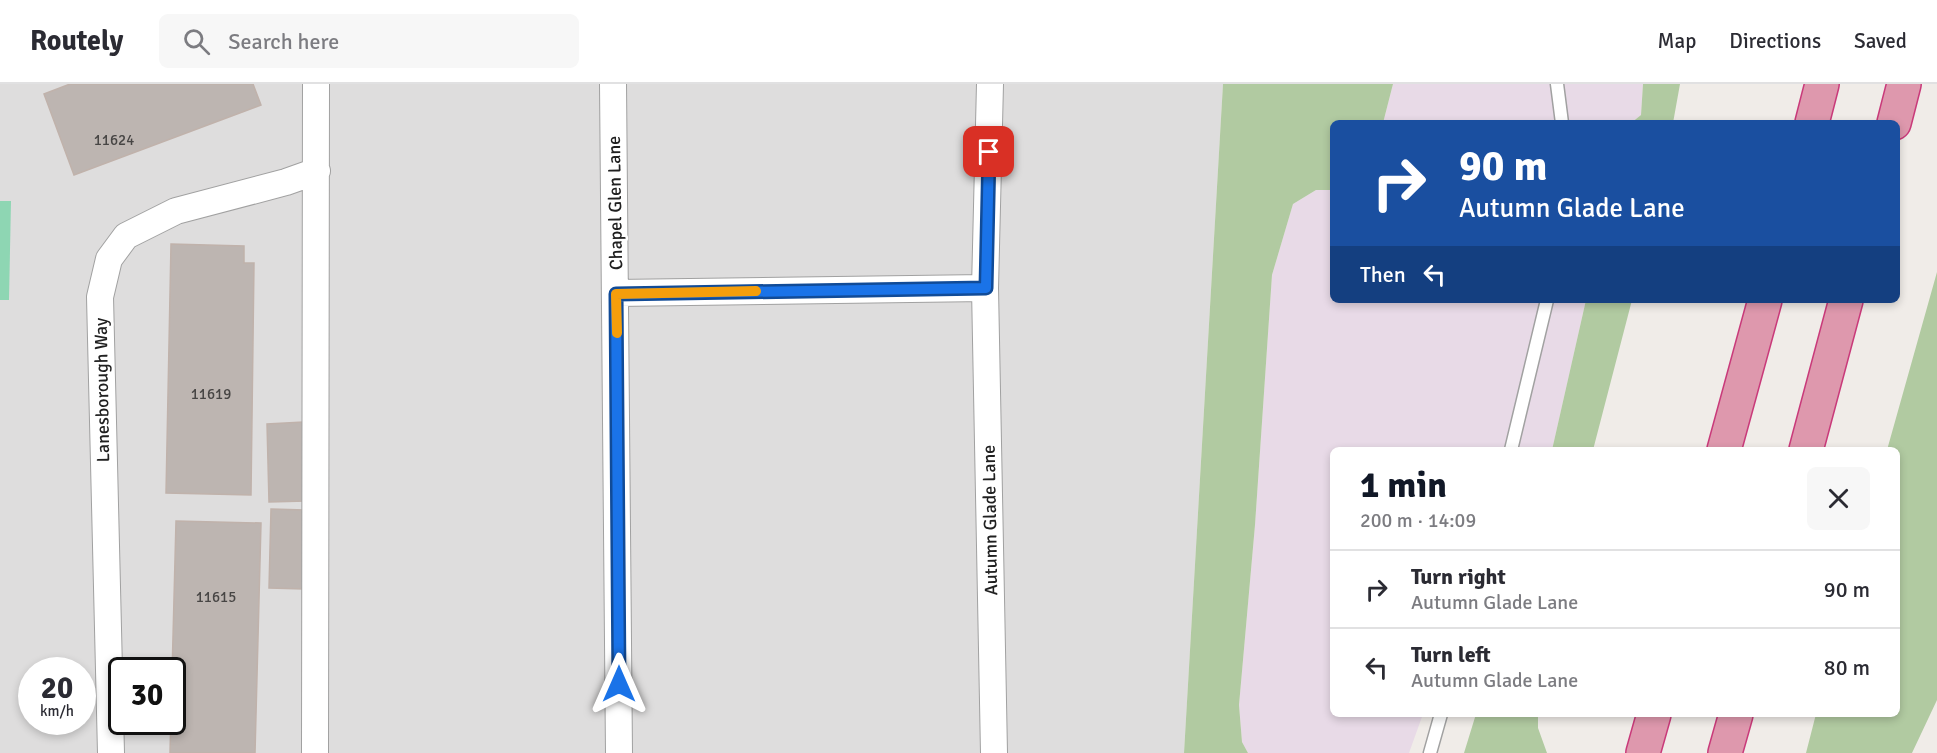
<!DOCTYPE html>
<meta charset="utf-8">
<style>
:root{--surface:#fff;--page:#f7f7f7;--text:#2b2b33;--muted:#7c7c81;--line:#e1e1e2;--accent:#111827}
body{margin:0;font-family:Signika,sans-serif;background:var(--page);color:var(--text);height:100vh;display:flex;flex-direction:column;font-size:22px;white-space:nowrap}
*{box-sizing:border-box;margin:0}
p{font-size:20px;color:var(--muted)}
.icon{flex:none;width:33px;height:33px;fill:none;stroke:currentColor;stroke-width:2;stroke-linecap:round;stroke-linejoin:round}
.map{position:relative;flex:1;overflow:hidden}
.sheet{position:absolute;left:1330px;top:363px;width:570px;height:270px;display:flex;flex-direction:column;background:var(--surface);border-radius:9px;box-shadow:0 3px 9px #0003}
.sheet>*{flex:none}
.hud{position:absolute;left:1330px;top:36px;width:570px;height:183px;border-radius:9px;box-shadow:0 3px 9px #0003;background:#1a4fa0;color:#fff;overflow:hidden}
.speed{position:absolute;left:18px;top:573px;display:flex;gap:12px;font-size:30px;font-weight:700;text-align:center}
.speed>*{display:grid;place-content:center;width:78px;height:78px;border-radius:50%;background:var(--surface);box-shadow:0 3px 9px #0003;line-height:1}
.speed small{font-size:15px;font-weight:400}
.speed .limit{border:3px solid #111;border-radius:9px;background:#fff;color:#111}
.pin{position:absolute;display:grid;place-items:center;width:51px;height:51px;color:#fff;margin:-26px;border-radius:12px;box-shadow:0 3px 9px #0006}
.me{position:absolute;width:66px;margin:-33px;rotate:0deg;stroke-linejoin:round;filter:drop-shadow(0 0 4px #0008)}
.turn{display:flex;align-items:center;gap:21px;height:126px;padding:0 30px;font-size:27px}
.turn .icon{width:78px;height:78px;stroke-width:2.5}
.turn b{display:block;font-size:42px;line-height:51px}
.then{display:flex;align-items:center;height:57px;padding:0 30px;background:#0003;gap:12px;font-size:22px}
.round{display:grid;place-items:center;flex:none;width:63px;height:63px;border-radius:9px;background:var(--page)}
.headline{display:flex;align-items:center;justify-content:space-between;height:102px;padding:0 30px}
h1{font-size:36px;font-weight:800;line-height:45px;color:var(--accent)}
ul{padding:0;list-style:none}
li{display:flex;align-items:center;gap:18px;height:78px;padding:0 30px;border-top:2px solid var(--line)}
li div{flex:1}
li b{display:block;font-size:22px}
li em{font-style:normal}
header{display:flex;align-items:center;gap:36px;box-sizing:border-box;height:84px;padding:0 30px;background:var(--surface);border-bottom:2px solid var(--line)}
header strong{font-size:28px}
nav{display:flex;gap:33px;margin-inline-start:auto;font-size:21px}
.search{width:420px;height:54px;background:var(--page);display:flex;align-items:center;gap:15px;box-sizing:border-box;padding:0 21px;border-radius:9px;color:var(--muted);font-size:22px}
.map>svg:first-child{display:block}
.residential{fill:#dedddd;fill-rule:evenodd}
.industrial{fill:#e8dae7}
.forest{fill:#b1caa1}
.pitch{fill:#8ed6b3}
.building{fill:#bdb5b1;stroke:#c0b2ab;stroke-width:1.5}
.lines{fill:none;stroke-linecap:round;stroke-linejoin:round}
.service-casing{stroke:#a1a1a1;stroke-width:15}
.minor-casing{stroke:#a1a1a1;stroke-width:28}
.motorway-casing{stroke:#c93a7a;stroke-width:36}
.service{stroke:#fff;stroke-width:12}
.minor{stroke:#fff;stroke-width:26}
.motorway{stroke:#de98ad;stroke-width:33}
.route-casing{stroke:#114b97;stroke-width:15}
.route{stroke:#1a73e8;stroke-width:10}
.slow{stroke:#f59e0b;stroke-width:10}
.labels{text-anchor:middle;stroke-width:5;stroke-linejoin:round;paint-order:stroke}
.number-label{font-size:15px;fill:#474544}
.street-label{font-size:18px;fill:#202020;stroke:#fff}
</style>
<header>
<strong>Routely</strong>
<div class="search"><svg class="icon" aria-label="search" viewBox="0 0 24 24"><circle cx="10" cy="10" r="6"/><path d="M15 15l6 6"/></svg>Search here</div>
<nav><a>Map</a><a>Directions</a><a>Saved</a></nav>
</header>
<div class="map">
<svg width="1937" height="669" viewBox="0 0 1937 669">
<rect width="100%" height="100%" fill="#f0ece8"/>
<path class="residential" d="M0,0H1223L1184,669H0ZM32,586H82V638H32ZM122,586H172V638H122Z"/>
<path class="industrial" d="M1393,0H1643L1641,31L1631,39H1383Z
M1316,106H1333L1334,216H1586L1552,366H1334V630H1423L1409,669H1248L1242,658L1239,621L1255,441L1272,191L1293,120Z"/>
<path class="forest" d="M1223,0H1393L1383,39H1334L1333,106H1316L1293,120L1272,191L1255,441L1239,621L1242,658L1248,669H1184Z
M1643,0H1680L1673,39H1631L1641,31Z
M1937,188V616L1912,669H1806L1816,630H1898V366H1887Z
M1586,216H1632L1593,366H1552Z
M1476,630H1538V644L1547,669H1464Z"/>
<path class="pitch" d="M0,117H11L9,216H0Z"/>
<path class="building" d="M70,0H253L261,21L74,91L44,10Z
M171,160L244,162V179H254L251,411L166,409Z
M303,338L306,417L269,418L267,340Z
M271,425L305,426L303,505L269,504Z
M176,437L261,439L255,669H170Z"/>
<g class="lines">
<g class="service-casing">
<path id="service" d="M1557,0L1562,39
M1511,366L1547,216
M1430,669L1441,630"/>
</g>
<g class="minor-casing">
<path id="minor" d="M613,0L619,669
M990,0L985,204L994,669
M616,209L985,204
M111,669L100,213L109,175L126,152L176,127L286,98L317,87
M315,669L316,0"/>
</g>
<g class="motorway-casing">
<path id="motorway" d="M1812,39L1822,0
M1894,39L1904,0
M1724,366L1765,216
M1806,366L1846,216
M1643,669L1654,630
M1725,669L1736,630"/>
</g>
<use href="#service" class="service"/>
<use href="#minor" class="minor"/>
<use href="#motorway" class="motorway"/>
</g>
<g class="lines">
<g class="route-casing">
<path id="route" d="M619,600L616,210L986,204L989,68"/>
</g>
<use href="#route" class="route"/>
<path class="slow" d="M617,249L616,210L756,207"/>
</g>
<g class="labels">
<g class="number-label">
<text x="114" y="61">11624</text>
<text x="211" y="315">11619</text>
<text x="216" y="518">11615</text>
</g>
<g class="street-label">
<text transform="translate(615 119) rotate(-91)" y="6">Chapel Glen Lane</text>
<text transform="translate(102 306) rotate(-91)" y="6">Lanesborough Way</text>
<text transform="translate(990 436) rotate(-91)" y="6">Autumn Glade Lane</text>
</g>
</g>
</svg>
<div class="speed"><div>20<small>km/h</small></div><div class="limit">30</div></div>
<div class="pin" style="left:989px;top:68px;background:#d93025"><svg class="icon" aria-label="arrive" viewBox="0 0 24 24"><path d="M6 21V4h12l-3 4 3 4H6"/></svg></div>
<svg class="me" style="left:619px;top:600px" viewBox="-20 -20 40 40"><path d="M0-17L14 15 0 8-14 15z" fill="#1a73e8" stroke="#fff" stroke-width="4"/></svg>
<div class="hud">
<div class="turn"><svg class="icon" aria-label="right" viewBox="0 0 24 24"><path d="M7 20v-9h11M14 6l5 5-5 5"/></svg><div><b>90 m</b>Autumn Glade Lane</div></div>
<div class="then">Then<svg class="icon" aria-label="left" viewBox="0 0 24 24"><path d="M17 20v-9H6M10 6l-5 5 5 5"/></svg></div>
</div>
<section class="sheet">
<div class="headline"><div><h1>1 min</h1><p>200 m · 14:09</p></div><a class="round"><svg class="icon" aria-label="close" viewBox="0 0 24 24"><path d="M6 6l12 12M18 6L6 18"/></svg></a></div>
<ul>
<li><svg class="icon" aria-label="right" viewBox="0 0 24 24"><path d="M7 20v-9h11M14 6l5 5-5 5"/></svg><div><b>Turn right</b><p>Autumn Glade Lane</p></div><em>90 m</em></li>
<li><svg class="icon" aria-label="left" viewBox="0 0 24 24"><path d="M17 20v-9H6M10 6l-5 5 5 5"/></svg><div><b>Turn left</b><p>Autumn Glade Lane</p></div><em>80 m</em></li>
</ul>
</section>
</div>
